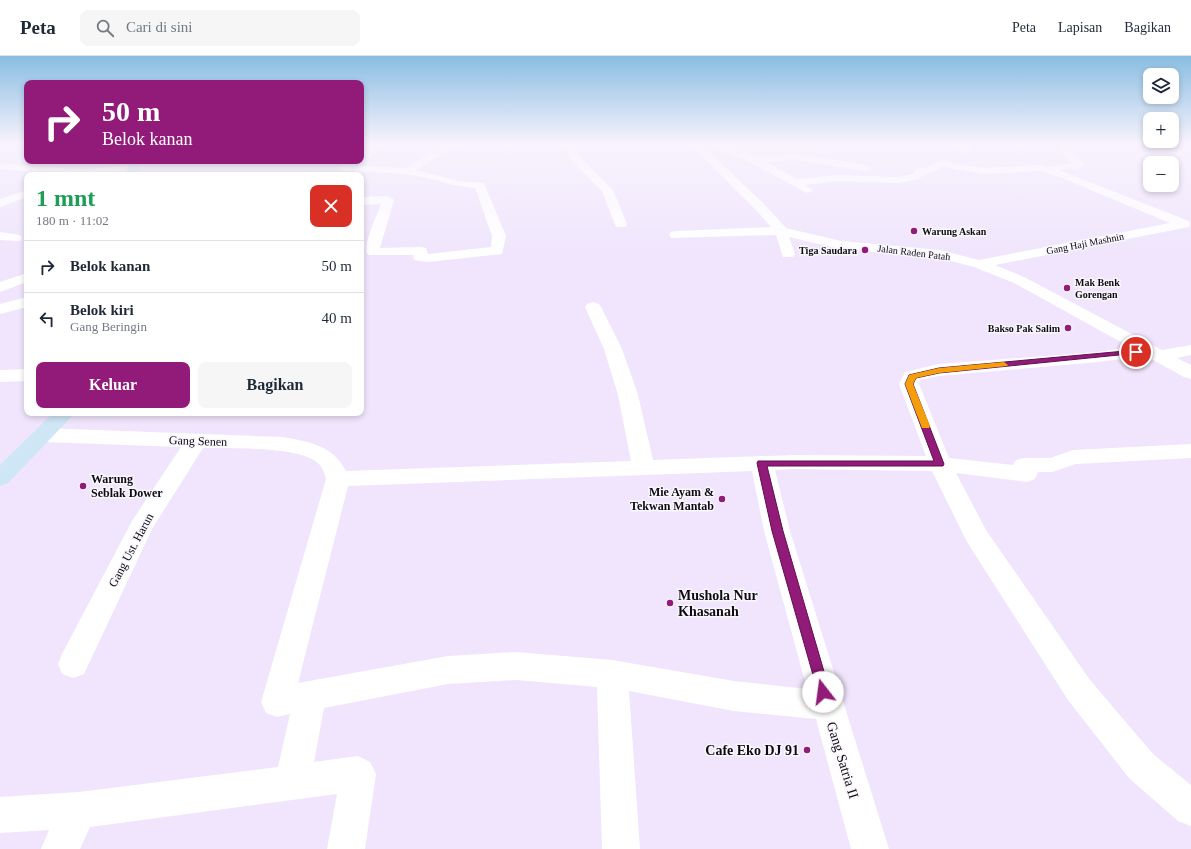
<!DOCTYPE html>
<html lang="id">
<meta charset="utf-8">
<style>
:root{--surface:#fff;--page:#f6f6f7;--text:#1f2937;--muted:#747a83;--line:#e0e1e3;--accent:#921a78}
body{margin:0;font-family:Georgia,serif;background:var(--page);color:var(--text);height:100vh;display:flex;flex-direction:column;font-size:15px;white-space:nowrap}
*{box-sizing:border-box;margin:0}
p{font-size:13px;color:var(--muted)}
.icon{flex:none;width:22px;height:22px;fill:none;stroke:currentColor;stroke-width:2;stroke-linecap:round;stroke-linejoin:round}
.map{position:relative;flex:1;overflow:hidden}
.details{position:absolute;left:24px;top:116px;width:340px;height:244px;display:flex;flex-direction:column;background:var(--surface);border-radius:8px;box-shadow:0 2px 6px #0003}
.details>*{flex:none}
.hud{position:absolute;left:24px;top:24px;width:340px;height:84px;border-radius:8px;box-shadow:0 2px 6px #0003;background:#921a78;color:#fff;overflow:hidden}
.buttons{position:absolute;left:1143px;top:12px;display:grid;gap:8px}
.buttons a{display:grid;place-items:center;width:36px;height:36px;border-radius:8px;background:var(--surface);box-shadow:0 2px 6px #0003;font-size:20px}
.pin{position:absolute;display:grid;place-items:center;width:34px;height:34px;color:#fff;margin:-17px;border:2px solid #fff;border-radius:50%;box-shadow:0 1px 4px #0007}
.me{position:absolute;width:44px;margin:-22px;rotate:345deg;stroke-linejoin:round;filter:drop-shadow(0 0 3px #0008)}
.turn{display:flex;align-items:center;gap:14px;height:84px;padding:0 12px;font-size:18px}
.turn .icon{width:52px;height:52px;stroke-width:2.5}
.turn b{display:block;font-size:28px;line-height:34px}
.round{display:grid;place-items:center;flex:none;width:42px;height:42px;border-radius:8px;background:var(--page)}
.head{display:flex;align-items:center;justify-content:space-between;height:68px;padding:0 12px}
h1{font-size:24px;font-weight:800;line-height:30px;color:#1e9e55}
.primary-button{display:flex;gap:8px;margin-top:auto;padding:8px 12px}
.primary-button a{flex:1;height:46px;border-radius:8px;background:var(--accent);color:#fff;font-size:16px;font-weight:800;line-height:46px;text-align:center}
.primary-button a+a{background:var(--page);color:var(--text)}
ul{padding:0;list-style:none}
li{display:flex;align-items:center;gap:12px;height:52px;padding:0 12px;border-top:1px solid var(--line)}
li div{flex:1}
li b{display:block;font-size:15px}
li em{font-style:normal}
header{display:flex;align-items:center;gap:24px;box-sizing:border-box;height:56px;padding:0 20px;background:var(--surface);border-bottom:1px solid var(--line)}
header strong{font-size:19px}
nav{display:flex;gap:22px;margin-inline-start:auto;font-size:14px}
.search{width:280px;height:36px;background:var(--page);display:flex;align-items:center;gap:10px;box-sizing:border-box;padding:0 14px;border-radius:8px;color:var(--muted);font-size:15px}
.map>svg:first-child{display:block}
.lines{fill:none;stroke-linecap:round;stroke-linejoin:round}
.minor{fill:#fff;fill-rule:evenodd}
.secondary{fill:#cfe6f6;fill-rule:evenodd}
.route{fill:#921a78;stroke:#5f114e}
.slow{fill:#f59e0b}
.poi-dot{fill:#921a78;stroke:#f9f6fc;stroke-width:1.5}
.labels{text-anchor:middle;stroke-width:3;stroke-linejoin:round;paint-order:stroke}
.far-poi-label{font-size:10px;font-weight:bold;fill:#0e0a13;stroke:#f9f6fc;text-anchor:start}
.far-street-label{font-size:10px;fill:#0e0a13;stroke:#f9f6fc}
.street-label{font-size:12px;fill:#0e0a13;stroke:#f9f6fc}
.poi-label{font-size:12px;font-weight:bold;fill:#0e0a13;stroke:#f9f6fc;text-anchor:start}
.near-poi-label{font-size:14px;font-weight:bold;fill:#0e0a13;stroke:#f9f6fc;text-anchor:start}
.near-street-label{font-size:14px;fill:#0e0a13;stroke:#f9f6fc}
</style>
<header>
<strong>Peta</strong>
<div class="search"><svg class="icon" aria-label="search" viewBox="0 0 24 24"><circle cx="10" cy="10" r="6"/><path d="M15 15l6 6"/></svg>Cari di sini</div>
<nav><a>Peta</a><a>Lapisan</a><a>Bagikan</a></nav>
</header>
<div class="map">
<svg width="1191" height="793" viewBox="0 0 1191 793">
<rect width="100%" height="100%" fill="#f0e5fc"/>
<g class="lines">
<path class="minor" d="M375,88H386L365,104L361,105V97Z
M447,88H459L416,114L459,125L484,127L506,180L502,198L428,206L414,204L413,199H368C362,190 377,159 381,148L361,149V141L388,140L394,144L380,192L421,191L426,192L428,198L491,191L492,180L475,132C458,131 443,126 427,122C399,116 371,116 343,115L338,112L343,109L405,112Z
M565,88H575L580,101L613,134L627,168L626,171H616L602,135L571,104Z
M690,88H701L764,148L786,172L841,185L940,194L979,204L1170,167L1062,122L1040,115L984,118L943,111L931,117L924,118L919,123L898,127L837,125L806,129L813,134L807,137L744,103L704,88L726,89L756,101L796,98L866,109L871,112L866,115L796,104L766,106L797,123L837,119L898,121L912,118L917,113L925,112L942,105L984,112L1041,109L1048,111L1072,107L1055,88H1065L1085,109L1080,112L1059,114L1189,165L1190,168L1189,171L1184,172L995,209L1024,221L1162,294L1191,289V299L1177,302L1191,309V323L1184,321L1146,300L1098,306L939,320L920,324L919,328L949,402L1013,409L1016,404L1024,402H1050L1073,394L1191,388V402L1076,408L1052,416H1038L1035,423L1027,426L956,417L986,474L1090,624L1153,698L1191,729V770L1178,765L1129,722L1068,644L967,486L932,415L794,413L775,414L790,475L889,793H851L816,663L734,655L629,635L640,793H602L597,631L516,624L448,628L324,652L314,706L358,700L370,706L376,718L365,793H327L337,738L90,771L80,793H41L49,774L0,777V741L79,736L278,711L290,658L277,661L266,657L261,646L326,423C325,418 323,413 320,409C301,389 230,393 203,392L152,473L84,618L73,622L62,618L58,608L62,598L132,465L181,391L43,386L35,384L32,379L35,374L43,372L283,381C309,386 333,389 346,415L631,405L618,339L604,293L585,251L587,248L593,246L599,248L601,251L622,293L638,339L653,404L794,399L926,400L899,328L905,316L939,308L1098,296L1130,291L1014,227L974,211L940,202L841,193L789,181L795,198L793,201H783L776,179L671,182L669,179L671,176L676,175L771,171L756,154ZM752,415L764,475L807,633L734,625L612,604L516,596L448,600L298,627L348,430Z
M956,88H966L972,94L967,97L964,96Z
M0,107L83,114L132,108L137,111L132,114L93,119H69L0,113Z
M27,134V141L0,151V143Z
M0,176L20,179L22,182L20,185L0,184Z
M27,217V226L0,236V226Z
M27,241V251L0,258V248Z
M27,313V325L0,326V314Z"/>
<path class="secondary" d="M134,105H146L137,112L142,119H130L127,115L128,109Z
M53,357H75L8,427L0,430V409Z"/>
</g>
<linearGradient id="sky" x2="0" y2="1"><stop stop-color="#89bde1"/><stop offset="0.44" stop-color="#f8f3fe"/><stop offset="1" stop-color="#f8f3fe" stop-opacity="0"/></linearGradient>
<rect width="1191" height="199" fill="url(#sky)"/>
<path class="route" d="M1136,294L1140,296L1139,297L939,317L916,322L913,328L944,408L943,410H767L783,475L830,636L828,640L823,642L819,640L772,475L757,407L758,405H934L905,328L909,319L939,312Z"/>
<path class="slow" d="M1004,306L1008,309L1007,310L939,317L916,322L913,328L930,370L929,372H922L905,328L909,319L939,312Z"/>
<g class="poi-dot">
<circle cx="914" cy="175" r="4"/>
<circle cx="865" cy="194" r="4"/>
<circle cx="1067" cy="232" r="4"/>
<circle cx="1068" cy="272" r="4"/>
<circle cx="83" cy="430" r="4"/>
<circle cx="722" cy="443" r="4"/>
<circle cx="670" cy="547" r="4"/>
<circle cx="807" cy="694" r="4"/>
</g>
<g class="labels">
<g class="far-poi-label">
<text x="922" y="179">Warung Askan</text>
<text x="857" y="198" text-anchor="end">Tiga Saudara</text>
<text x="1075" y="230">Mak Benk<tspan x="1075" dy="12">Gorengan</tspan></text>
<text x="1060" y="276" text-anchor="end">Bakso Pak Salim</text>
</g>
<g class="far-street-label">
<text transform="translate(1085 187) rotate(-11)" y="4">Gang Haji Mashnin</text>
<text transform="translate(914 196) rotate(7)" y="4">Jalan Raden Patah</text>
</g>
<g class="street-label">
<text transform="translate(198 385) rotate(2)" y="4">Gang Senen</text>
<text transform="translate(131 494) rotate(-62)" y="4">Gang Ust. Harun</text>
</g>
<g class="poi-label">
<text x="91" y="427">Warung<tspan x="91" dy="14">Seblak Dower</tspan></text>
<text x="714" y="440" text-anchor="end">Mie Ayam &amp;<tspan x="714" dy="14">Tekwan Mantab</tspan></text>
</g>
<g class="near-poi-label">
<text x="678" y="544">Mushola Nur<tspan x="678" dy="16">Khasanah</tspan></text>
<text x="799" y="699" text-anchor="end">Cafe Eko DJ 91</text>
</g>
<g class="near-street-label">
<text transform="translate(843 704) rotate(73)" y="5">Gang Satria II</text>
</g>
</g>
</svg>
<div class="buttons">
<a><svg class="icon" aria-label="layers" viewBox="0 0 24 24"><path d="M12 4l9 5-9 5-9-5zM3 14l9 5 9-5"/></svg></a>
<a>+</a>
<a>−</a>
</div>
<div class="pin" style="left:1136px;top:296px;background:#d93025"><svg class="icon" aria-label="arrive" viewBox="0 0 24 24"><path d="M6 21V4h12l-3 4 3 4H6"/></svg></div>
<svg class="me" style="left:823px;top:636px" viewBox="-20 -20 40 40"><circle r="19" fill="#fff"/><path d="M0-13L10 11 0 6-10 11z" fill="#921a78"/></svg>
<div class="hud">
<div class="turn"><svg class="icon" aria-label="right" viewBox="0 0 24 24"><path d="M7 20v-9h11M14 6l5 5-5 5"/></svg><div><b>50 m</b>Belok kanan</div></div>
</div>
<section class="details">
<div class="head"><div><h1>1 mnt</h1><p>180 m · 11:02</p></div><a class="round" style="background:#d93025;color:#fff"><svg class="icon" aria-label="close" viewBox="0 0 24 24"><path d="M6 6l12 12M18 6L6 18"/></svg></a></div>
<ul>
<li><svg class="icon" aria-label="right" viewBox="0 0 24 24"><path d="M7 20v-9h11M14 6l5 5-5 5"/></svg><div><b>Belok kanan</b></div><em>50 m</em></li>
<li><svg class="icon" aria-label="left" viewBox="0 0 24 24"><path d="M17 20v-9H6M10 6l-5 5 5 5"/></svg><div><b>Belok kiri</b><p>Gang Beringin</p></div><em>40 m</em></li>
</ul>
<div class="primary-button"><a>Keluar</a><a>Bagikan</a></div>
</section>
</div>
